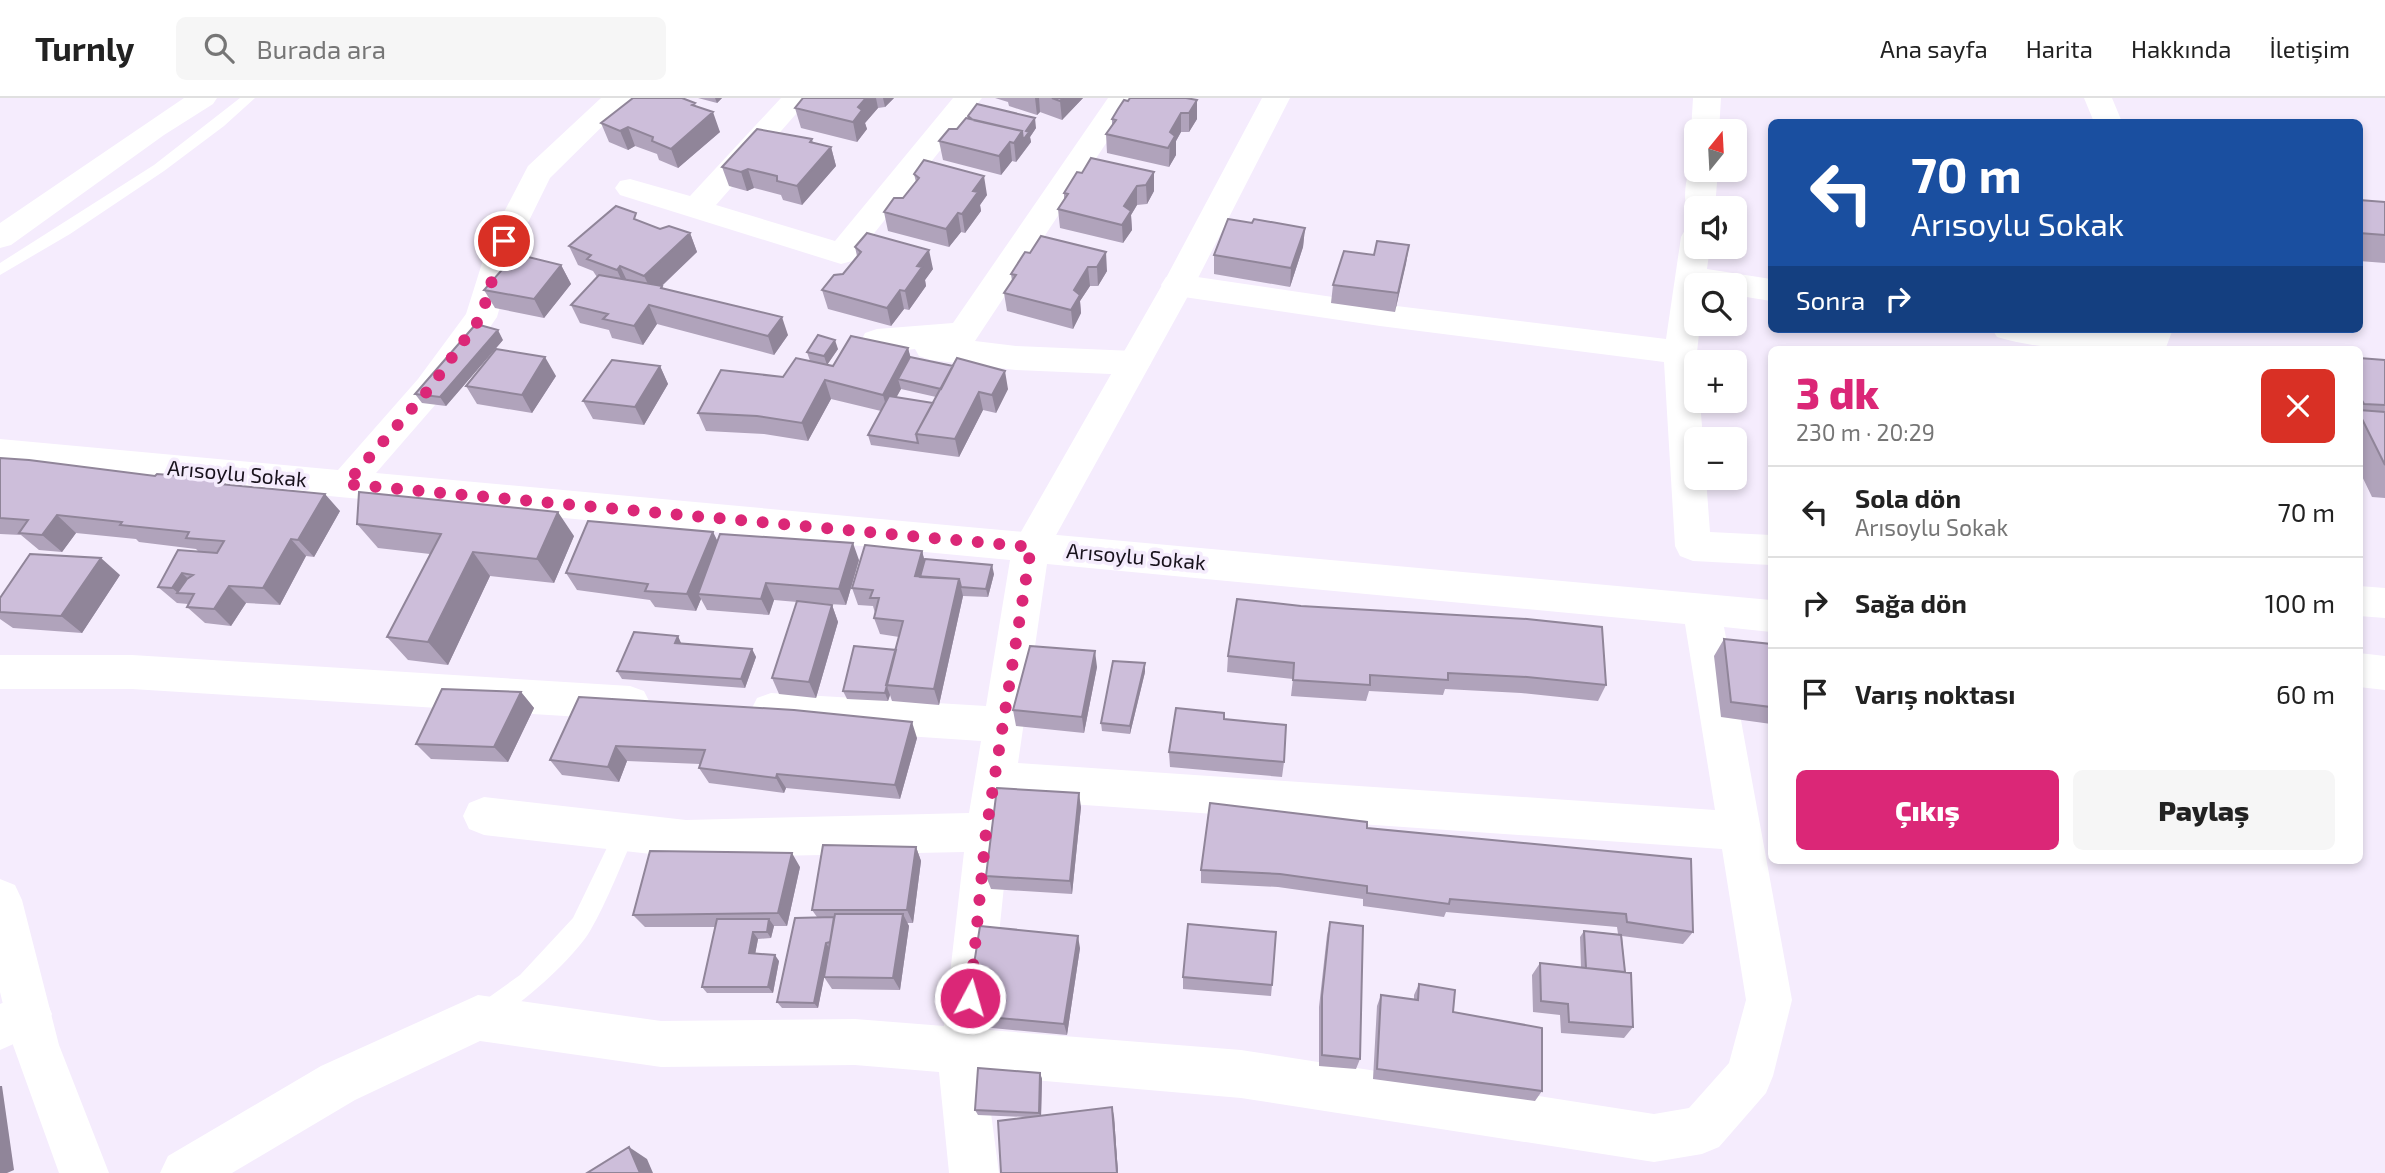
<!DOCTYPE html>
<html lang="tr">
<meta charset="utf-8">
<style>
:root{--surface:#fff;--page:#f6f6f6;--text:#222;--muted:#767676;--line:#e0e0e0;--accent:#db2777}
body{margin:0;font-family:"Exo 2",sans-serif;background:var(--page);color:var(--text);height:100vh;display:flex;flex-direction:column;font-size:26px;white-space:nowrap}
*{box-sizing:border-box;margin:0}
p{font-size:23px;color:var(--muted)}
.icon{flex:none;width:38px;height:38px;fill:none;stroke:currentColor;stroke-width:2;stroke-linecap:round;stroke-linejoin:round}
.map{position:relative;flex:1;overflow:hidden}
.drawer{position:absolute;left:1768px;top:248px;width:595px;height:518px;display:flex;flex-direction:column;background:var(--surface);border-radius:10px;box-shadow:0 4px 10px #0003}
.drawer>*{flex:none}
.banner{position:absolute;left:1768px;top:21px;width:595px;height:214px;border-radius:10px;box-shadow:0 4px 10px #0003;background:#1a4fa0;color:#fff;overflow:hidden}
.needle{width:46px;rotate:18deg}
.buttons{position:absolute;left:1684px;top:21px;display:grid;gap:14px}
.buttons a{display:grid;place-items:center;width:63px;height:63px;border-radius:10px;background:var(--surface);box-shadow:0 4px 10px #0003;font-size:35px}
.pin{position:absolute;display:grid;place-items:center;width:60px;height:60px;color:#fff;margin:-30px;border:4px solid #fff;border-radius:50%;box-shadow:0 2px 7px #0007}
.me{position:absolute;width:77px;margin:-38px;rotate:6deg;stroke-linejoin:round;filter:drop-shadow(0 0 5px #0008)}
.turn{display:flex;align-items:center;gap:24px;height:147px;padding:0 28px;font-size:32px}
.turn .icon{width:91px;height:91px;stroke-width:2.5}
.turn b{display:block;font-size:49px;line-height:60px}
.then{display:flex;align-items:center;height:66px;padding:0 28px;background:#0003;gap:14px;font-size:26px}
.round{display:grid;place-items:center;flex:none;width:74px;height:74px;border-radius:10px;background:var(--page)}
.summary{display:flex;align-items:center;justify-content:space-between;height:119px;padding:0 28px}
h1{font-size:42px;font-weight:800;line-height:52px;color:var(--accent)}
.primary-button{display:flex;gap:14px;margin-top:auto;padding:14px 28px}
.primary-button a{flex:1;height:80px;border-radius:10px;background:var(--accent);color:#fff;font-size:28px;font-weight:800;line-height:80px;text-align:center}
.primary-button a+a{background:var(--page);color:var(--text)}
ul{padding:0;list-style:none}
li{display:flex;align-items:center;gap:21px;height:91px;padding:0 28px;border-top:2px solid var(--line)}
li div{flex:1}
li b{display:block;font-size:26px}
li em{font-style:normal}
header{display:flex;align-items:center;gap:42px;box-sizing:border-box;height:98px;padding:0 35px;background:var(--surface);border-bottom:2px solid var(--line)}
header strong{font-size:33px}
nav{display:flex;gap:38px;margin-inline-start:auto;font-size:24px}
.search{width:490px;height:63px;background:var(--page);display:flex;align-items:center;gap:18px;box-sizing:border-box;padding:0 24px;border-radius:10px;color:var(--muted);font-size:26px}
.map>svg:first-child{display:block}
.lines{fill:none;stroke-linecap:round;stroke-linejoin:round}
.lane{fill:#fff;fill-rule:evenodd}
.street{fill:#fff;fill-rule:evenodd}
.secondary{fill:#fff;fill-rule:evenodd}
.wall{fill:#b0a3bb;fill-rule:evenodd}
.shaded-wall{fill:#908599}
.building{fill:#cdbeda;stroke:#908599;stroke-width:2}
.route{stroke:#db2777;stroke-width:12;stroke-dasharray:0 21.6}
.labels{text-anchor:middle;stroke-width:7;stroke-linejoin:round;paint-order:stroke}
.street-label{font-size:21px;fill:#18121c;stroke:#f5ecfd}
</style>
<header>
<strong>Turnly</strong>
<div class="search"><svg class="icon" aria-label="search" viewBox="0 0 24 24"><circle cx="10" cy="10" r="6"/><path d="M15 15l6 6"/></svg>Burada ara</div>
<nav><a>Ana sayfa</a><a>Harita</a><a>Hakkında</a><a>İletişim</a></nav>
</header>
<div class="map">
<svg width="2385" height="1075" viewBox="0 0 2385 1075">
<rect width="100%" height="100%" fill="#f5ecfd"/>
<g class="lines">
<path class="lane" d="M240,0H255L224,28L164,73L70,136L0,177V165L154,67Z
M625,724L632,727L636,734C621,766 608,802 590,833C574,860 515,914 486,926L478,923L475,915L478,907L520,877L573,820L618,727Z"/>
<path class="street" d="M601,0H631L550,80L519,143L497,219L442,299L376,375L1771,502V534L1724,529L1792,902L1773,978L1766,995L1719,1049L1702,1056L1654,1064L1241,1000L986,978L999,1075H949L939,974L855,967L661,969L480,943L355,1002L232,1075H160L168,1058L321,968L478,897L661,923L855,921L944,928L964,754L686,760L484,737L469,731L463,718L469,705L484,699L686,722L969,715L981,643L771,629L757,624L751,612L757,600L771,595L986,608L1010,462L0,367V341L338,372L418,281L466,216L489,143L528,68ZM1047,466L1685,526L1715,712L1018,665ZM1013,702L1722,751L1746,902L1729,965L1689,1010L1654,1016L1241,952L989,932Z
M781,0H810L716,107L835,143L953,0H982L852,163L841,166L620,97L615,90L620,83L630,81L690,98Z
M1108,0H1136L975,243L1016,248L1134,253L1146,257L1151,265L1146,273L1134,277L1016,272L931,262L919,258L915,251L877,255L865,251L861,243L865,235L877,231L953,225Z
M1693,0H1721L1719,33H1696L1695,39L1691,33Z
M2084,0H2112L2122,24H2094Z
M1693,65H1696V72H1718L1715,110H1696V119L1689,117C1682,105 1685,77 1693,65Z
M1696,129V149H1710L1707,171L1771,181V203L1734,197V187H1696V226H1700L1696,264V303H1700L1703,341H1696V380H1706L1710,434L1771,437V467L1693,463L1680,458L1675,448L1664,264L1380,228L1177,198L1166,195L1161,187L1166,179L1177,176L1380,206L1666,241L1681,139L1685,132Z
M1992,231H2080L2102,234L2173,231L2165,252C2108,252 2051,255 1997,239Z
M2359,488L2385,490V520L2359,518Z
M2359,555L2385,558V592L2359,589Z
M0,557H132L630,588L644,593L650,605L644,617L630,622L132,591H0Z
M29,893L45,900L52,916L45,932L0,952V906Z"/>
<path class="secondary" d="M184,0H217L213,6L164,37L11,147L0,150V125Z
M1262,0H1290L1198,180L1044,459L1031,464L1018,459L1013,449L1018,439L1166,180Z
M0,781L15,787L22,802L59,947L109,1075H59L13,947L0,894Z"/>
</g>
<path class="wall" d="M698,0H722L717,5Z
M803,0H894L885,9L878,10L865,25L867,31L857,44L801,30L795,10Z
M995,0H1083L1062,22L1040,14L1037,17L1009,8L1008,4Z
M1186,0L1197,21L1189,34H1181L1176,43V57L1169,69L1107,55L1106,36L1112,27V21L1128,3Z
M695,5L696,9L720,34L678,70L659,62L657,56L635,48L628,52L609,44L601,25Z
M968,18L1036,30L1030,39L1031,44L1016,64L1012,63L1001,77L943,62L939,43L957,31L969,21Z
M812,41L813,45L831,49L836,68L802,107L783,102L781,97L754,90L747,93L729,88L722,69Z
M1154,74V93L1147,106L1137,107L1131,117L1132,132L1123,145L1060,130L1058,111L1064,101V95L1082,75Z
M914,76L987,97L980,107L981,113L965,135L961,134L949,149L888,133L884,114L903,100L916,84Z
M2359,102L2385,104V165L2359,163Z
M640,123L660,131L690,135L697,154L662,188L664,191L788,237L774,257L657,226L643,247L612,240L609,232L580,225L571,207L597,179L593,173L578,167L569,148Z
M1252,125L1305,130L1303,149L1290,189L1214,176V157Z
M1041,138L1107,173L1098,188H1090L1080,203L1081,215L1073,231L1007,213L1004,195L1012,183L1011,176L1030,155Z
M1409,147L1395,214L1331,205L1333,187L1374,157Z
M855,149L933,171L925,182L926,188L909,212L904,211L891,228L828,211L822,192L843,176L857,158Z
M561,167L571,186L544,220L495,210L484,192Z
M503,242L446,308L422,305L415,296Z
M908,250L910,259L1008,291L996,315L983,312L959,359L871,347L868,337L881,313L831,301L808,343L764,336L706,333L698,315L783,279L810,263L807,254L838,251L827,267L833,268ZM901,291L936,299L933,305L896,299Z
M2359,260L2385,262V400L2372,399L2359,372Z
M660,268L668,286L644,327L593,321L583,303Z
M556,278L532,315L477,306L466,288Z
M0,360L155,378L222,381L226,386L340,413L314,459L306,458L280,507L246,505L231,528L205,525L187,509L188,506L177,505L158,489L199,454L196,451L139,444L136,441L76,435L62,454L39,452L21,437L0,436Z
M357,426L574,438L554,485L490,478L448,567L408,562L387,539L430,456L378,450Z
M713,434L717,442L859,462L846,507L810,505L832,507L838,524L816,600L779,596L772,580L797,504L774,502L769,517L707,512L701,501L696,513L655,509L650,502L577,492L566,475Z
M922,453L924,462L994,476L988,499L963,498L939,607L892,603L890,597L888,603L847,601L843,593L896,552L899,539L880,536L874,520L875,515L873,508L858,507L852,490Z
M120,477L82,535L13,530L0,521V500Z
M1237,501L1606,587L1598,603L1521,595L1445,591L1443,597L1369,593L1366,603L1291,598L1293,581L1227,574L1228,558Z
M1724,541L1771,546V626L1721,619L1714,558Z
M682,546L752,551L756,559L745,590L622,581L617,573Z
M1097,569L1084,635L1016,628L1013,612Z
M1145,574L1130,636L1102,633L1101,625Z
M521,594L534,610L508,664L431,661L416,646Z
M579,599L917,640L900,701L786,690L784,695L709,685L699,670L700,666L627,663L619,684L562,677L550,662Z
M1224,621L1284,664L1282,679L1170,669L1169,654Z
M1081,709L1072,796L991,791L986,778Z
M1367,730L1693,834L1683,846L1622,838L1625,874L1633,929L1624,940L1561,935L1560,917L1533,914L1532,877L1540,865L1581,870L1580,839L1584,833L1618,836L1617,829L1446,814L1444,819L1363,808V801L1278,789L1201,785V772Z
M916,749L921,763L913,825H907L909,828L900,892L832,891L824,879L818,910H782L777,904L817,819L812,812Z
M800,769L787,828H774L771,840L758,841L755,856L779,863L773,895H707L702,889L716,829H645L633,817Z
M1330,824L1360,961L1356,971L1319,968V909L1327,837Z
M1080,850L1067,937L971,928L966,917Z
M1183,879L1272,887L1271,898L1183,891Z
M1419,886L1542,993L1535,1003L1373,981L1377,908L1381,897L1414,902V897Z
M1040,975L1042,981L1041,1018H1114L1118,1075H1001L1026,1019L978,1017L975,1012Z"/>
<path class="shaded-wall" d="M715,0H722L717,5Z
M866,0H876L878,10L865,25L867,31L857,44L853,24L858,9Z
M883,0H894L885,9Z
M1035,0H1039L1040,14L1037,17Z
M1063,0H1083L1062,22L1060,3Z
M1197,2V21L1189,34V15Z
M713,14L720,34L678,70L671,51Z
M1181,15V34L1176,43V57L1169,69L1170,34Z
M1035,20L1036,30L1030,39L1031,44L1016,64L1014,45L1022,33H1026Z
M628,29L635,48L628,52L620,33Z
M1010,44L1012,63L1001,77L999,58Z
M831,49L836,68L802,107L797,88Z
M748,71L754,90L747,93L741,74Z
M1154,74V93L1147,106L1146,87Z
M984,78L987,97L980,107L981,113L965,135L962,116L973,93Z
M1137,88V107L1131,117L1132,132L1123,145L1122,127L1124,108Z
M958,115L961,134L949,149L946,131Z
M1305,130L1303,149L1290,189L1291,170Z
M690,135L697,154L653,196L644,178Z
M1409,147L1406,166L1395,214L1398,195Z
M929,152L933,171L925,182L926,188L909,212L905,193L917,168Z
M1106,154L1107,173L1098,188L1097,169Z
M561,167L571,186L544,220L534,201Z
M620,168L629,187L625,190L617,172Z
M1088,169L1090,188L1080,203L1081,215L1073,231L1071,212L1074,192Z
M900,192L904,211L891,228L887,210Z
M649,207L657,226L643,247L634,228Z
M782,219L788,237L774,257L768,238Z
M498,232L503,242L446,308L440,299Z
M835,242L838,251L827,267L824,258Z
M908,250L913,268L898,281L901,291L888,315L883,297Z
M545,259L556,278L532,315L522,297Z
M660,268L668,286L644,327L635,309Z
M1005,273L1008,291L996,315L992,297Z
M825,282L831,301L808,343L802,325Z
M979,294L983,312L959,359L955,341Z
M325,396L340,413L314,459L298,442Z
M558,414L574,438L554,485L537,461Z
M57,417L76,435L62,454L42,437Z
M713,434L721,451L698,496L701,501L696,513L687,496Z
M291,441L306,458L280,507L263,490Z
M853,445L859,462L846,507L839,491Z
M922,453L927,471L923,487L915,478Z
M473,454L490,478L448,567L428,544Z
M101,460L120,477L82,535L61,518Z
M992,467L994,476L988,499L986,491Z
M182,475L200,492L194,496L178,495L172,490Z
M959,481L963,498L939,607L934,591Z
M766,485L774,502L769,517L761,501Z
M229,488L246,505L231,528L214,511Z
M832,507L838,524L816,600L809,584Z
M678,538L682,547L675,545Z
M752,551L756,559L745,590L741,581Z
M1095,553L1097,569L1084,635L1082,619Z
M1145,565V574L1130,636V628Z
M887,589L890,597L888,603L885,595Z
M521,594L534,610L508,664L494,649Z
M912,624L917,640L900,701L895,687Z
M616,648L627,663L619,684L608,669Z
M777,676L786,690L784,695L776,680Z
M1079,695L1081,709L1072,796L1070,783Z
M916,749L921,763L913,825L907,812Z
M792,755L800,769L787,828L778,815Z
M903,816L909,828L900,892L893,880Z
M769,821L774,828L771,840L767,834Z
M753,834L758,841L754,862L749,855Z
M1078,838L1080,850L1067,937L1064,926Z
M826,845L830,851L818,910L814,905Z
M775,857L779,863L773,895L768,889Z
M1040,975L1042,981L1041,1020L1039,1015Z
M0,988H2L14,1072L7,1075H0Z
M1112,1009L1114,1018L1118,1075H1117Z
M629,1049L647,1061L653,1075H640Z"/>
<path class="building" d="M633,0H682L695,5L692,7L713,14L671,51L652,43L653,39L628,29L620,33L601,25Z
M803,0H866L858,9L862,12L853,24L795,10Z
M1052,0H1063L1060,3Z
M1130,0H1186L1197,2L1189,15H1181L1170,34L1175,38L1168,50L1106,36L1116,22L1112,21L1118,11L1124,2L1128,3Z
M977,6L1035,20L1026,33L1029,34L1023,42L1022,33L973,22L968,18Z
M966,20L1022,33L1014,45L1010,44L999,58L939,43L949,31H957Z
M757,31L812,41L810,44L831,49L797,88L777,83V78L748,71L741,74L722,69Z
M1091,60L1154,74L1146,87L1137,88L1124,108L1131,113L1122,127L1058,111L1068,96L1064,95L1077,74L1082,75Z
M924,62L984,78L973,93L978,94L962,116L958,115L946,131L884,114L894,100H903L919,80L914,76Z
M2359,102L2385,104V137L2359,135Z
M616,108L636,115L634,121L660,131L669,128L690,135L644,178L620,168L617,172L587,161L591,157L569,148Z
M1228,121L1252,125L1254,121L1305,130L1291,170L1214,157Z
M867,135L929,152L917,168L922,169L905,193L900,192L887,210L822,192L834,177L843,176L861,154L855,149Z
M1041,138L1106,154L1097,169H1088L1074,192L1080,197L1071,212L1004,195L1016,177L1011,176L1025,154L1030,155Z
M1377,143L1409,147L1398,195L1333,187L1344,153L1374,157Z
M516,156L561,167L534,201L484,192Z
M599,177L662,188L661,190L782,219L768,238L649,207L634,228L603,221L608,216L571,207Z
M476,226L498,232L440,299L415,296Z
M818,237L835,242L824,258L807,254Z
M851,238L908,250L883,297L825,282L802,325L757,318L698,315L721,272L783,279L796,260L833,268Z
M496,251L545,259L522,297L466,288Z
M910,259L953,268L941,291L898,281Z
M957,260L1005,273L992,297L979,294L955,341L916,336Z
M2359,260L2385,262V307L2364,306L2359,297Z
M612,262L660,268L635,309L583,303Z
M889,298L933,305L916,336L918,345L868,337Z
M2359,312L2385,314V367L2359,315Z
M0,360L29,362L155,378L157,376L222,381L219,386L325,396L298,442L291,441L263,490L229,488L214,511L187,509L194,496L177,495L187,481L193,477L182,475L172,490L158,489L178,452L217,455L224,443L186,440L189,434L120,427L122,424L57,417L42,437L19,435L28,422L0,420Z
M359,394L558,414L537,461L473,454L428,544L387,539L441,436L357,426Z
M588,423L713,434L687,496L645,493L648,486L566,475Z
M720,436L853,445L839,491L766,485L761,501L698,496Z
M865,447L922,453L915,478L959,481L934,591L886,587L903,523L874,520L879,500H870L873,492L852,490Z
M30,456L101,460L61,518L0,514V500Z
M925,461L992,467L986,491L961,489L959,481L920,479Z
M1237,501L1301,508L1527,521L1602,529L1606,587L1527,579L1448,575V582L1370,577V587L1293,582L1294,565L1228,558Z
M797,503L832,507L809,584L772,580Z
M634,534L678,538L675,545L752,551L741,581L617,573Z
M1724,541L1771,546V609L1731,604Z
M854,548L896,552L885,595L843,593Z
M1030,548L1095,553L1082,619L1013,612Z
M1113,563L1145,565L1130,628L1101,625Z
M442,591L521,594L494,649L416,646Z
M579,599L794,612L912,624L895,687L777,676L776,680L699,670L705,652L616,648L608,669L550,662Z
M1176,610L1224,615V621L1286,627L1284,664L1169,654Z
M997,690L1079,695L1070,783L986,778Z
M1210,705L1367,724V730L1691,761L1693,834L1627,824L1626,816L1450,801L1449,806L1367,795V788L1280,776L1201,772Z
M823,747L916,749L907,812H812Z
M650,753L792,755L778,815L633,817Z
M835,816H903L893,880L824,879Z
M834,819L830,844L826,845L814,905L777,904L795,820Z
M717,821H769L767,834H753L749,855L775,857L768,889H702Z
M1330,824L1363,828L1360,961L1322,957V898Z
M1188,826L1276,834L1272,887L1183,879Z
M980,828L1078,838L1064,926L966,917Z
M1584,833L1621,837L1625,874L1586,870Z
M1540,865L1631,875L1633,929L1569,924L1568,906L1541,903Z
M1419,886L1455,892L1453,914L1542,930V993L1377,971L1381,897L1418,902Z
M978,970L1040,975L1039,1015L975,1012Z
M1112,1009L1117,1075H1001L998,1023Z
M629,1049L640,1075H587Z"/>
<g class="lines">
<path class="route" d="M504,143L481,219L430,290L346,386L1031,449L986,734L970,900"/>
</g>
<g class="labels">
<g class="street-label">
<text transform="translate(237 376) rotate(5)" y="7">Arısoylu Sokak</text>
<text transform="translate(1136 459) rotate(5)" y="7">Arısoylu Sokak</text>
</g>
</g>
</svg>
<div class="buttons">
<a><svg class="needle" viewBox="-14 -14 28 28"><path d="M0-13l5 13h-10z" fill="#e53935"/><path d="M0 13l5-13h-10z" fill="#767676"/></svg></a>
<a><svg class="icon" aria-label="sound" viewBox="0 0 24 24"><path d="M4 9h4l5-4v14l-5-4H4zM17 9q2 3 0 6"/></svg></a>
<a><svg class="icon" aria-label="search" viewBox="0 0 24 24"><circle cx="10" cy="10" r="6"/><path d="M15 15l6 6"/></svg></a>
<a>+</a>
<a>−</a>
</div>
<div class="pin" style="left:504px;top:143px;background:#d93025"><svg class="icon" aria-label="arrive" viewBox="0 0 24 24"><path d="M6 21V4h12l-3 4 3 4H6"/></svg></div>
<svg class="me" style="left:970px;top:900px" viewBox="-20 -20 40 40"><circle r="17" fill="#db2777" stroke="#fff" stroke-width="3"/><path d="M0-11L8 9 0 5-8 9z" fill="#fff"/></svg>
<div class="banner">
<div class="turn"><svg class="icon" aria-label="left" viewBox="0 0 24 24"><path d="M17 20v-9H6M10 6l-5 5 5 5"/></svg><div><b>70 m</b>Arısoylu Sokak</div></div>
<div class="then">Sonra<svg class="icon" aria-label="right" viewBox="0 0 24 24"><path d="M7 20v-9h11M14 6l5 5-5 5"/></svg></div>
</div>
<section class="drawer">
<div class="summary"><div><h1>3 dk</h1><p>230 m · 20:29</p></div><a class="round" style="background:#d93025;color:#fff"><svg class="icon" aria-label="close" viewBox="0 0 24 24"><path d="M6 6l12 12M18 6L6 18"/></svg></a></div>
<ul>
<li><svg class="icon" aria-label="left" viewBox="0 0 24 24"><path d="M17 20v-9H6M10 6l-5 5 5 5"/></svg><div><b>Sola dön</b><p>Arısoylu Sokak</p></div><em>70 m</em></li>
<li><svg class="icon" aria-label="right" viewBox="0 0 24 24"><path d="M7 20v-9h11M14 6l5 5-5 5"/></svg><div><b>Sağa dön</b></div><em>100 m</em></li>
<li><svg class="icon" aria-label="arrive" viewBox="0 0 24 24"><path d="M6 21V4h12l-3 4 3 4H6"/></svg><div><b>Varış noktası</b></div><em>60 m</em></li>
</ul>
<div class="primary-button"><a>Çıkış</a><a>Paylaş</a></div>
</section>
</div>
